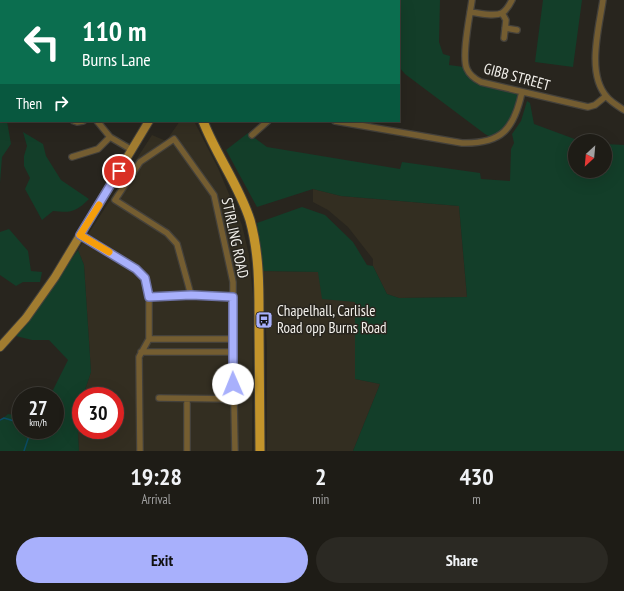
<!DOCTYPE html>
<style>
:root{--surface:#1e1c16;--page:#2b2923;--text:#f1f3f6;--muted:#a1a1a1;--line:#3c3a35;--accent:#a8b0fc}
body{margin:0;font-family:"PT Sans Narrow",sans-serif;background:var(--page);color:var(--text);height:100vh;display:flex;flex-direction:column;font-size:15px;white-space:nowrap}
*{box-sizing:border-box;margin:0}
p{font-size:13px;color:var(--muted)}
.icon{flex:none;width:22px;height:22px;fill:none;stroke:currentColor;stroke-width:2;stroke-linecap:round;stroke-linejoin:round}
.map{position:relative;height:451px;overflow:hidden}
.sheet{display:flex;flex-direction:column;background:var(--surface);flex:1}
.sheet>*{flex:none}
.guide{position:absolute;left:0px;top:0px;width:400px;height:122px;box-shadow:0 4px 16px #0002,0 0 0 1px var(--line);background:#0b6e4f;color:#fff;overflow:hidden}
.needle{width:26px;rotate:206deg}
.fabs{position:absolute;left:568px;top:134px;display:grid;gap:8px}
.fabs a{display:grid;place-items:center;width:44px;height:44px;border-radius:50%;background:var(--surface);box-shadow:0 4px 16px #0002,0 0 0 1px var(--line);font-size:20px}
.speed{position:absolute;left:12px;top:387px;display:flex;gap:8px;font-size:20px;font-weight:700;text-align:center}
.speed>*{display:grid;place-content:center;width:52px;height:52px;border-radius:50%;background:var(--surface);box-shadow:0 4px 16px #0002,0 0 0 1px var(--line);line-height:1}
.speed small{font-size:10px;font-weight:400}
.speed .limit{border:6px solid #d22;background:#fff;color:#111}
.pin{position:absolute;display:grid;place-items:center;width:34px;height:34px;color:#fff;margin:-17px;border:2px solid #fff;border-radius:50%;box-shadow:0 1px 4px #0007}
.me{position:absolute;width:44px;margin:-22px;rotate:359deg;stroke-linejoin:round;filter:drop-shadow(0 0 3px #0008)}
.turn{display:flex;align-items:center;gap:14px;height:84px;padding:0 16px;font-size:18px}
.turn .icon{width:52px;height:52px;stroke-width:2.5}
.turn b{display:block;font-size:28px;line-height:34px}
.then{display:flex;align-items:center;height:38px;padding:0 16px;background:#0003;gap:8px;font-size:15px}
.eta{display:flex;justify-content:space-evenly;align-items:center;height:68px;text-align:center}
.eta b{font-size:24px;font-weight:800;line-height:28px}
.button{display:flex;gap:8px;margin-top:auto;padding:8px 16px}
.button a{flex:1;height:46px;border-radius:24px;background:var(--accent);color:#111;font-size:16px;font-weight:800;line-height:46px;text-align:center}
.button a+a{background:var(--page);color:var(--text)}
.map>svg:first-child{display:block}
.built{fill:#332e21}
.green{fill:#133e29}
.lines{fill:none;stroke-linecap:round;stroke-linejoin:round}
.stream{stroke:#0b4d65;stroke-width:1.5}
.street-casing{stroke:#44413b;stroke-width:8}
.secondary-casing{stroke:#44413b;stroke-width:10}
.primary-casing{stroke:#44413b;stroke-width:11}
.street{stroke:#745d31;stroke-width:5.5}
.secondary{stroke:#a17c30;stroke-width:8}
.primary{stroke:#c3942b;stroke-width:9}
.route-casing{stroke:#6d72a4;stroke-width:10}
.route{stroke:#a8b0fc;stroke-width:7}
.slow{stroke:#f59e0b;stroke-width:7}
.labels{text-anchor:middle;stroke-width:3;stroke-linejoin:round;paint-order:stroke}
.street-label{font-size:15px;fill:#f2f0eb;stroke:#28251e}
.poi-label{font-size:15px;fill:#f2f0eb;stroke:#28251e;text-anchor:start}
</style>
<div class="map">
<svg width="624" height="451" viewBox="0 0 624 451">
<rect width="100%" height="100%" fill="#28251e"/>
<path class="built" d="M180,121H194L218,168L242,225L249,255L253,297L252,451H79L77,415L81,402V430H115V396H83L91,372L84,265L78,250L152,135L166,141Z
M313,189L341,196L459,206L467,297L399,298L387,294L373,266V259L348,227L328,210L313,202Z
M263,271L318,272L355,301V379L380,384L353,451H267V349Z"/>
<path class="green" d="M369,0H440L439,42L443,54L450,56L449,65L464,67L470,76L520,93L510,124L492,138L485,134L405,74L399,67V1Z
M543,0H582L573,67L535,62Z
M0,86L1,121H7L11,144L2,157L0,183Z
M527,101L530,103L534,124L580,141H575V171H605V144L624,145V451H353L380,384L355,379V302L322,299L318,272L263,271L257,223L302,207L325,215L353,242L367,265L373,266L387,294L399,298L467,297L459,206L341,196L313,189L257,207L226,150L248,133L267,147L400,169L402,162L480,173L481,179L510,181L511,149L514,143L512,134L521,121Z
M23,132L43,144L46,156L61,180L89,199C76,212 71,213 53,211L42,220L25,189L30,178L24,166V156L27,146Z
M9,229L28,251L31,271L42,272L40,282H23L16,286L0,275V232Z
M78,250L84,265L91,372L83,396H81V402L77,415L79,451H0V421L8,414L21,416V430H55V396H50L68,360L49,340H32L16,336Z"/>
<g class="lines">
<path class="stream" d="M0,420L4,418L21,423
M24,451L31,430"/>
<g class="street-casing">
<path id="street" d="M87,0V1
M325,0L326,1
M472,0C470,15 461,57 467,69C470,76 475,79 481,82L588,107L595,105L606,96
M603,0C599,28 586,74 607,97C611,102 618,106 624,110
M292,1L293,0
M470,12C479,13 494,17 502,13C507,10 510,4 512,0
M502,13L506,20L504,38
M505,28L517,30
M74,121L77,122L83,121
M97,121L110,137L132,150
M335,121L462,143C502,144 514,129 522,92
M252,135L268,121
M72,157L98,149L110,137
M80,235L136,269L145,278L149,297V339L139,357L140,451
M191,295L177,244L167,233L115,200L140,162L174,139L214,195L233,282V352L235,451
M149,297L191,295L233,297
M149,339H233
M141,352H233
M159,398L233,399
M187,399V451"/>
</g>
<g class="secondary-casing">
<path id="secondary" d="M0,347L26,318L55,277L149,121"/>
</g>
<g class="primary-casing">
<path id="primary" d="M172,0V1
M203,121C216,155 239,185 250,220C260,256 259,292 259,329C259,370 260,410 260,451"/>
</g>
<use href="#street" class="street"/>
<use href="#secondary" class="secondary"/>
<use href="#primary" class="primary"/>
</g>
<g class="lines">
<g class="route-casing">
<path id="route" d="M119,171L80,235L136,269L145,278L149,297L191,295L233,297V384"/>
</g>
<use href="#route" class="route"/>
<path class="slow" d="M99,205L80,235L109,252"/>
</g>
<defs>
<g id="bus-square" transform="scale(0.9)"><rect x="-9" y="-9" width="18" height="18" rx="4" fill="#a8b0fc" stroke="#28251e"/><path d="M-5-6H5V4H4V6H2V4H-2V6H-4V4H-5ZM-3.5-4V0h7V-4ZM-3.5 1.2v1.5H-2V1.2ZM2 1.2v1.5H3.5V1.2Z" fill="#111"/></g>
</defs>
<g fill-rule="evenodd">
<use href="#bus-square" x="264" y="320"/>
</g>
<g class="labels">
<g class="street-label">
<text transform="translate(517 77) rotate(15)" y="5">GIBB STREET</text>
<text transform="translate(235 238) rotate(78)" y="5">STIRLING ROAD</text>
</g>
<g class="poi-label">
<text x="277" y="316">Chapelhall, Carlisle<tspan x="277" dy="17">Road opp Burns Road</tspan></text>
</g>
</g>
</svg>
<div class="fabs">
<a><svg class="needle" viewBox="-14 -14 28 28"><path d="M0-13l5 13h-10z" fill="#e53935"/><path d="M0 13l5-13h-10z" fill="#a1a1a1"/></svg></a>
</div>
<div class="speed"><div>27<small>km/h</small></div><div class="limit">30</div></div>
<div class="pin" style="left:119px;top:171px;background:#d93025"><svg class="icon" aria-label="arrive" viewBox="0 0 24 24"><path d="M6 21V4h12l-3 4 3 4H6"/></svg></div>
<svg class="me" style="left:233px;top:384px" viewBox="-20 -20 40 40"><circle r="19" fill="#fff"/><path d="M0-13L10 11 0 6-10 11z" fill="#a8b0fc"/></svg>
<div class="guide">
<div class="turn"><svg class="icon" aria-label="left" viewBox="0 0 24 24"><path d="M17 20v-9H6M10 6l-5 5 5 5"/></svg><div><b>110 m</b>Burns Lane</div></div>
<div class="then">Then<svg class="icon" aria-label="right" viewBox="0 0 24 24"><path d="M7 20v-9h11M14 6l5 5-5 5"/></svg></div>
</div>
</div>
<section class="sheet">
<div class="eta">
<div><b>19:28</b><p>Arrival</p></div>
<div><b>2</b><p>min</p></div>
<div><b>430</b><p>m</p></div>
</div>
<div class="button"><a>Exit</a><a>Share</a></div>
</section>
